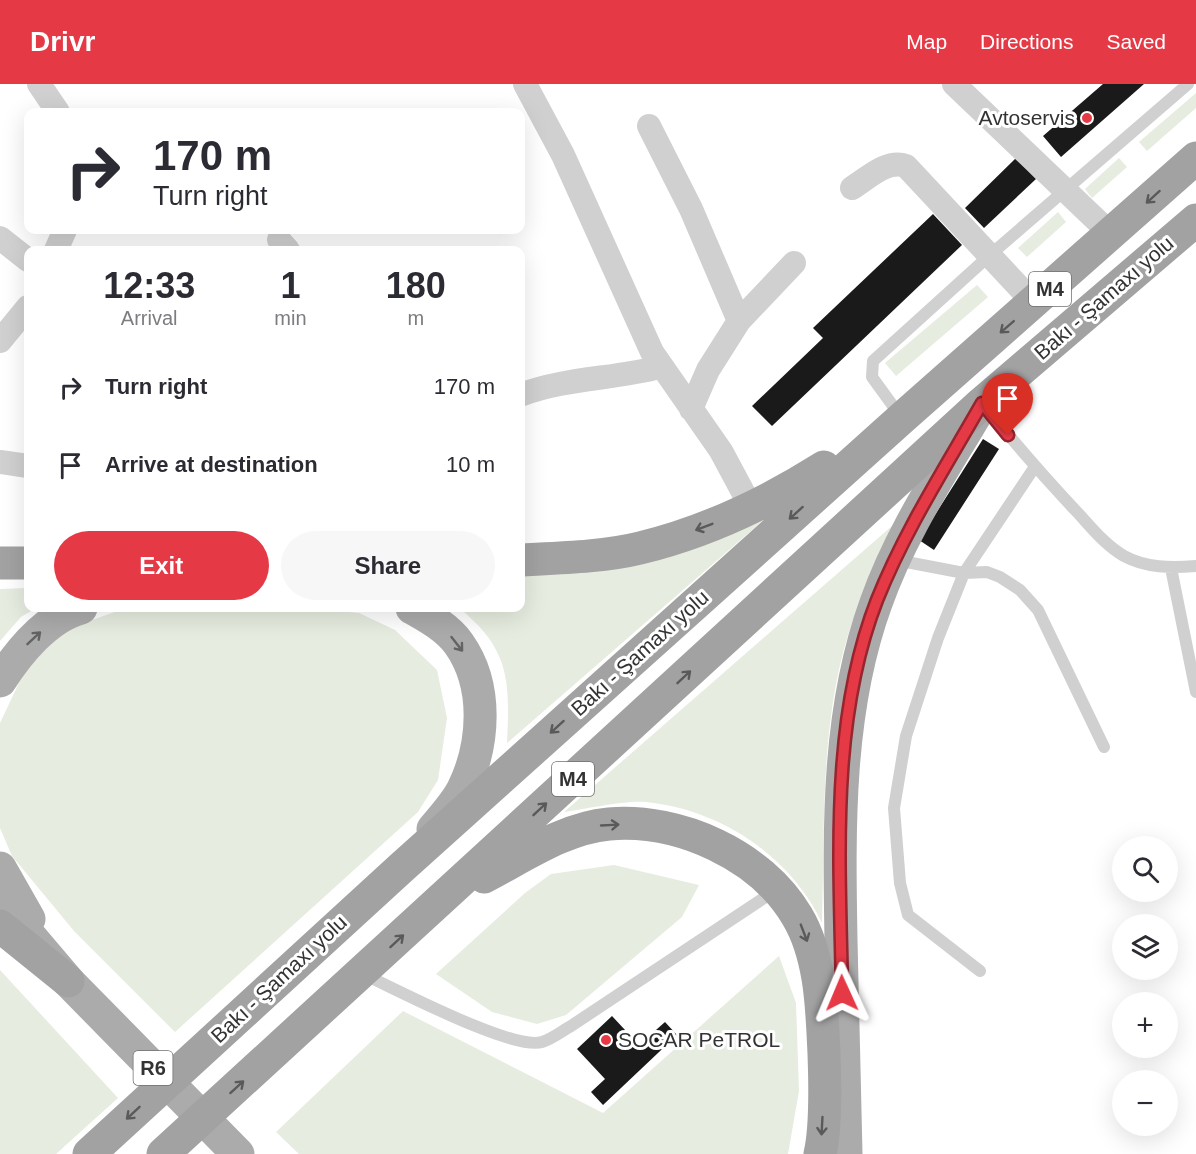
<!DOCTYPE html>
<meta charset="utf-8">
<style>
:root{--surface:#fff;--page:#f7f7f7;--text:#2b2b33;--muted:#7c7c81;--accent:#e63946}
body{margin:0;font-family:Helvetica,sans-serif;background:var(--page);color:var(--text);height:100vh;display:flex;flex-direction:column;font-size:22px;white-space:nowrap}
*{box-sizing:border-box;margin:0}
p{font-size:20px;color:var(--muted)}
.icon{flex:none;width:33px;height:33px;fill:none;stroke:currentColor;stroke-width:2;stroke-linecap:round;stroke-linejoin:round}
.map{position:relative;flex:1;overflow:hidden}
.drawer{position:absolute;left:24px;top:162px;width:501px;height:366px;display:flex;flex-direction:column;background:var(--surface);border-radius:12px;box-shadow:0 6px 24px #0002}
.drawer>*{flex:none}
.banner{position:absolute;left:24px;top:24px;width:501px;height:126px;border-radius:12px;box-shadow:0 6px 24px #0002;background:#fff;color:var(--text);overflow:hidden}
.fabs{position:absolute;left:1112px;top:752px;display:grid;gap:12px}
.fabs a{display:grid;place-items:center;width:66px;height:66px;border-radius:50%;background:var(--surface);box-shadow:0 6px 24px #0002;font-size:30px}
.pin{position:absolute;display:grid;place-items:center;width:51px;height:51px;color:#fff;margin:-62px -26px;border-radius:50% 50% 50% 0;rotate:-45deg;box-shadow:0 0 6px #0007}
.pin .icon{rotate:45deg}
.me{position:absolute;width:66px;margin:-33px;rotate:359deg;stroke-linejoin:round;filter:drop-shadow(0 0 4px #0008)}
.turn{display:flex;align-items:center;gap:21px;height:126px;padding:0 30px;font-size:27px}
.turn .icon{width:78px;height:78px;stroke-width:2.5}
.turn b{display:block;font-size:42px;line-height:51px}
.eta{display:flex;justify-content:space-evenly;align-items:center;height:102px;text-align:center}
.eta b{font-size:36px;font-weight:600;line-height:42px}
.cta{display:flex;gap:12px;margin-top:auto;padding:12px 30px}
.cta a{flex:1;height:69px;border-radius:36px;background:var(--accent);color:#fff;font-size:24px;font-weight:600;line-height:69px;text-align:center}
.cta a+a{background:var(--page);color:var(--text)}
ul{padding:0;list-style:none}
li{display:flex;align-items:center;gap:18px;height:78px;padding:0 30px}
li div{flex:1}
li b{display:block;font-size:22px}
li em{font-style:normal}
header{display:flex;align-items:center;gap:36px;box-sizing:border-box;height:84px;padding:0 30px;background:var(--accent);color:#fff}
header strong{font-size:28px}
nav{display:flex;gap:33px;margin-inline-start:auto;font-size:21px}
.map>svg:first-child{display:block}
.green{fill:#e6ecdf}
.building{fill:#1a1a1a}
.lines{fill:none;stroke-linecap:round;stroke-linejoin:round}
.service{stroke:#d0d0d0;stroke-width:12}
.minor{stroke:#d0d0d0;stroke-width:24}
.primary{stroke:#ababab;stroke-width:33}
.trunk{stroke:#a2a2a2;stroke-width:33}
.oneway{stroke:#5a5a5a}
.oneway2{stroke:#636363}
.route-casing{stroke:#96252e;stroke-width:15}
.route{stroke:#e63946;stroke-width:10}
.poi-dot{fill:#e63946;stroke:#fff;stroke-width:2}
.labels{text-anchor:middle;stroke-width:6;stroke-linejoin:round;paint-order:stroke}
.shield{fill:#fff;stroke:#707070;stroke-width:1.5}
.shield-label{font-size:20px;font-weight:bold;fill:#333}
.poi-label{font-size:21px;fill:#333;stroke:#fff;text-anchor:end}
.street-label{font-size:21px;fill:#333;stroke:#fff}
</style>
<header>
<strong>Drivr</strong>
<nav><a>Map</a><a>Directions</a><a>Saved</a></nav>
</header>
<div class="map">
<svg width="1196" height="1070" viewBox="0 0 1196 1070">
<rect width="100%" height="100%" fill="#fff"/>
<path class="green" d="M1196,9V24L1147,67L1139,58Z
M1119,74L1127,83L1092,114L1085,105Z
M1058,128L1066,138L1027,173L1018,164Z
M977,201L988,213L896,292L885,279Z
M768,432L507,659C510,597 510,565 459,524H520L521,490Z
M900,435C885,466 867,498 855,530C819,628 825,737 822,839C791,772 719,725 646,718C625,716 586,725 564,728Z
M28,504V524H36L21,533L0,557V505Z
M307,524L359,529L395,546L437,586L447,634L438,696L418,728L175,948L74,847L12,772L0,744V639L26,584L67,545L123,525Z
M614,781L699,801L682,833L566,931L537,940L492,928L436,890L525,809L551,790Z
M779,872L796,919L799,1007L788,1070H299L276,1048L403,927L603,1029Z
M0,886L118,1014L56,1070H0Z"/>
<path class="building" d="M1103,0H1144L1061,73L1043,52Z
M1016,74L1036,95L984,144L965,124Z
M933,130L962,161L772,342L752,322L823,254L813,244Z
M983,355L999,365L934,466L919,456Z
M612,932L639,961L665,938L677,951L603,1021L591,1008L605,995L577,965Z"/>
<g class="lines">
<path class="service" d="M983,320C1013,357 1044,393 1077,428C1091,443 1105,461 1124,472C1146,484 1171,484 1196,482
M901,333L872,293L873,277L990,171L1188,0
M896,476L964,489L987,488L1000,493L1020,506L1038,526L1104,663
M1171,484L1196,608
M980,887L908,831L900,799L894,724L906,652L938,554L964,489L1034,384
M363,890C396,905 513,967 542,958C552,955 562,947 571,942L776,806"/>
<path class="minor" d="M39,0L58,28
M525,0L563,71L652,268L721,367L752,425
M954,0L1111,150
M649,42L691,125L739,237
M852,104C868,94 887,75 906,82L1034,219
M0,154L28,176
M279,156L288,166
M56,166L65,146
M0,257L28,223
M520,311C564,294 614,295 660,283
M691,325L708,286L739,237L794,179
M0,378L28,382"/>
<path class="primary" d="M412,524C428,533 448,544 459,560C488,601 485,660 463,705C456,719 443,733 433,745
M0,597C18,569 47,533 81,524
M0,784L29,835
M0,817L68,897L238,1070
M846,1070C844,999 843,927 841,856C839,743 837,626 876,519C900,451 940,391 976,330"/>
<path class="trunk" d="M520,476C558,474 604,473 640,464C706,448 767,419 824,383
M0,479H28
M484,793C523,773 564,744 609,740C679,734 761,771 797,832C821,872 822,925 824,970C825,997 826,1044 820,1070
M0,842L68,897
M89,1070L401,784L902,334L1196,74
M163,1070L982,319L1196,136"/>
</g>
<defs><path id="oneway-shaft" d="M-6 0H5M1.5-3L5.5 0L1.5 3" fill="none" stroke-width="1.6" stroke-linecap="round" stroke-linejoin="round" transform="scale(1.5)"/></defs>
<g class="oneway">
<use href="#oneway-shaft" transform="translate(1153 113) rotate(138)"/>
<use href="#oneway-shaft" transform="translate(1007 243) rotate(139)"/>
<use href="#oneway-shaft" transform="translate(796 429) rotate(138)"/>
<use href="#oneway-shaft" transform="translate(704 443) rotate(159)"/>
<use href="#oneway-shaft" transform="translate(684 593) rotate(-43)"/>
<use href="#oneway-shaft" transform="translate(557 643) rotate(138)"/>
<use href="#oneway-shaft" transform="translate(540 725) rotate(-43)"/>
<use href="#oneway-shaft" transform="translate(610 741) rotate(-3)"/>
<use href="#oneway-shaft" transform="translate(804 849) rotate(69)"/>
<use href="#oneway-shaft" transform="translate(397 857) rotate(-43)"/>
<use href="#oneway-shaft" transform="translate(237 1003) rotate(-42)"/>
<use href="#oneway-shaft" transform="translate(133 1029) rotate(137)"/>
<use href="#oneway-shaft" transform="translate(822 1042) rotate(93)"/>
</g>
<g class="oneway2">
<use href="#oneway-shaft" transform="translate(34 554) rotate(-43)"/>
<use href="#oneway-shaft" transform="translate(457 560) rotate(52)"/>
</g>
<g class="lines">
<g class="route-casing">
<path id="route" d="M842,909C840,780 829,639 877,516C905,446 945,384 982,319L1008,351"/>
</g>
<use href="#route" class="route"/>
</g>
<g class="poi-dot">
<circle cx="1087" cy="34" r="6"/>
<circle cx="606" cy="956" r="6"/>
</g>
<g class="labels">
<g class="shield">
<rect x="1029" y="188" width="42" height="34" rx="4.5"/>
<rect x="552" y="678" width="42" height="34" rx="4.5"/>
<rect x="133.5" y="967" width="39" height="34" rx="4.5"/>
</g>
<g class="shield-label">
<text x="1050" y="212">M4</text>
<text x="573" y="702">M4</text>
<text x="153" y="991">R6</text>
</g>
<g class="poi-label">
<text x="1075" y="41">Avtoservis</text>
<text x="618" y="963" text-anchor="start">SOCAR PeTROL</text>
</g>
<g class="street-label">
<text transform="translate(1104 214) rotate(-41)" y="7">Bakı - Şamaxı yolu</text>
<text transform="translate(640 569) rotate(-42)" y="7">Bakı - Şamaxı yolu</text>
<text transform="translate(279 895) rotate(-43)" y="7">Bakı - Şamaxı yolu</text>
</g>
</g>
</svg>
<div class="fabs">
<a><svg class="icon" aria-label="search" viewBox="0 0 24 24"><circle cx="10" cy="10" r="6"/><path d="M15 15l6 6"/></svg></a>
<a><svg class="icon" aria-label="layers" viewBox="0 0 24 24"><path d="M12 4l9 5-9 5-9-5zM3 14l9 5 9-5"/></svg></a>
<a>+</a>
<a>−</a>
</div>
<div class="pin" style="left:1008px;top:351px;background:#d93025"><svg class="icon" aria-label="arrive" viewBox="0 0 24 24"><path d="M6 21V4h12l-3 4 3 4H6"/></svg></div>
<svg class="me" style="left:842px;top:909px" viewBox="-20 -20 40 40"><path d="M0-17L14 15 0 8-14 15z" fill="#e63946" stroke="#fff" stroke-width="4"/></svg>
<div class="banner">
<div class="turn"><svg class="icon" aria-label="right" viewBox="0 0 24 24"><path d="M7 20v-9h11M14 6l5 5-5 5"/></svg><div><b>170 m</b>Turn right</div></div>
</div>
<section class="drawer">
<div class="eta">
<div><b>12:33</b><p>Arrival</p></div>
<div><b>1</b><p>min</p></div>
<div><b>180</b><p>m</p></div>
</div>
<ul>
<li><svg class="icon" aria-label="right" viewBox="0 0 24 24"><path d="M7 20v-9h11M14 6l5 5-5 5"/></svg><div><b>Turn right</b></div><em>170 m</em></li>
<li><svg class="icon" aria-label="arrive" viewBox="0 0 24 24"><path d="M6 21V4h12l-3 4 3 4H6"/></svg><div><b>Arrive at destination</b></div><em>10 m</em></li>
</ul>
<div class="cta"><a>Exit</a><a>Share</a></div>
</section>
</div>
